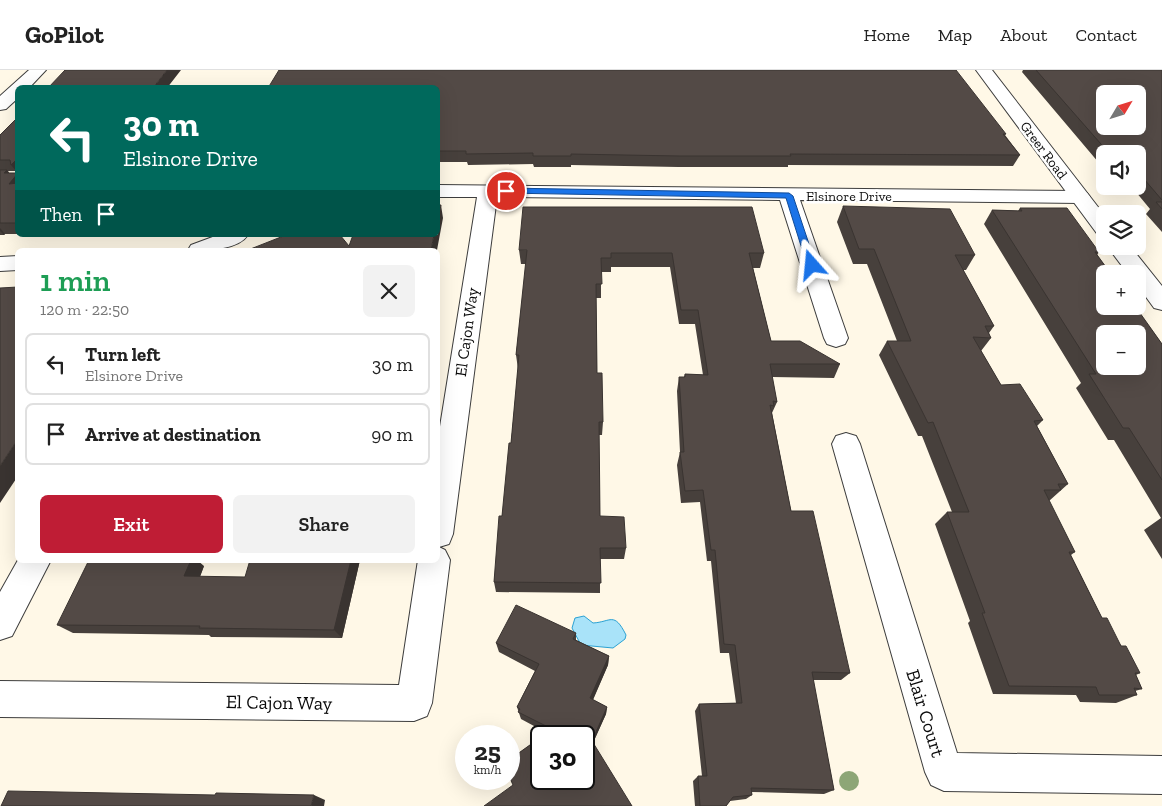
<!DOCTYPE html>
<meta charset="utf-8">
<style>
:root{--surface:#fff;--page:#f2f2f2;--text:#222;--muted:#767676;--line:#e0e0e0;--accent:#bf1d35}
body{margin:0;font-family:"Zilla Slab",serif;background:var(--page);color:var(--text);height:100vh;display:flex;flex-direction:column;font-size:19px;white-space:nowrap}
*{box-sizing:border-box;margin:0}
p{font-size:16px;color:var(--muted)}
.icon{flex:none;width:28px;height:28px;fill:none;stroke:currentColor;stroke-width:2;stroke-linecap:round;stroke-linejoin:round}
.map{position:relative;flex:1;overflow:hidden}
.drawer{position:absolute;left:15px;top:178px;width:425px;height:315px;display:flex;flex-direction:column;background:var(--surface);border-radius:8px;box-shadow:0 5px 20px #0002}
.drawer>*{flex:none}
.guide{position:absolute;left:15px;top:15px;width:425px;height:152px;border-radius:8px;box-shadow:0 5px 20px #0002;background:#00695c;color:#fff;overflow:hidden}
.needle{width:32px;rotate:52deg}
.controls{position:absolute;left:1096px;top:15px;display:grid;gap:10px}
.controls a{display:grid;place-items:center;width:50px;height:50px;border-radius:8px;background:var(--surface);box-shadow:0 5px 20px #0002;font-size:25px}
.speed{position:absolute;left:455px;top:655px;display:flex;gap:10px;font-size:25px;font-weight:700;text-align:center}
.speed>*{display:grid;place-content:center;width:65px;height:65px;border-radius:50%;background:var(--surface);box-shadow:0 5px 20px #0002;line-height:1}
.speed small{font-size:12px;font-weight:400}
.speed .limit{border:2px solid #111;border-radius:8px;background:#fff;color:#111}
.pin{position:absolute;display:grid;place-items:center;width:42px;height:42px;color:#fff;margin:-21px;border:2px solid #fff;border-radius:50%;box-shadow:0 1px 5px #0007}
.me{position:absolute;width:55px;margin:-28px;rotate:342deg;stroke-linejoin:round;filter:drop-shadow(0 0 4px #0008)}
.turn{display:flex;align-items:center;gap:18px;height:105px;padding:0 25px;font-size:22px}
.turn .icon{width:65px;height:65px;stroke-width:2.5}
.turn b{display:block;font-size:35px;line-height:42px}
.then{display:flex;align-items:center;height:48px;padding:0 25px;background:#0003;gap:10px;font-size:19px}
.round{display:grid;place-items:center;flex:none;width:52px;height:52px;border-radius:8px;background:var(--page)}
.summary{display:flex;align-items:center;justify-content:space-between;height:85px;padding:0 25px}
h1{font-size:30px;font-weight:600;line-height:38px;color:#1e9e55}
.primary-button{display:flex;gap:10px;margin-top:auto;padding:10px 25px}
.primary-button a{flex:1;height:58px;border-radius:8px;background:var(--accent);color:#fff;font-size:20px;font-weight:600;line-height:58px;text-align:center}
.primary-button a+a{background:var(--page);color:var(--text)}
ul{padding:0;list-style:none}
li{display:flex;align-items:center;gap:15px;height:62px;margin:0 10px 8px;padding:0 15px;border:2px solid var(--line);border-radius:8px}
li div{flex:1}
li b{display:block;font-size:19px}
li em{font-style:normal}
header{display:flex;align-items:center;gap:30px;box-sizing:border-box;height:70px;padding:0 25px;background:var(--surface);border-bottom:1px solid var(--line)}
header strong{font-size:24px}
nav{display:flex;gap:28px;margin-inline-start:auto;font-size:18px}
.map>svg:first-child{display:block}
.water{fill:#a9e3f9;stroke:#2ca2d3}
.lines{fill:none;stroke-linecap:round;stroke-linejoin:round}
.minor-casing{stroke:#3d3d3d;stroke-width:2}
.tertiary-casing{stroke:#3d3d3d;stroke-width:2}
.minor{fill:#fff;fill-rule:evenodd}
.tertiary{fill:#fff;fill-rule:evenodd}
.tree{fill:#8da676}
.wall{fill:#47403c}
.shaded-wall{fill:#3a3431}
.building{fill:#534a46;stroke:#3a3431;fill-rule:evenodd}
.route{fill:#1a73e8;stroke:#114b97}
.labels{text-anchor:middle;stroke-width:5;stroke-linejoin:round;paint-order:stroke}
.far-street-label{font-size:14px;fill:#0a0a0a;stroke:#fff}
.street-label{font-size:16px;fill:#0a0a0a;stroke:#fff}
.near-street-label{font-size:19px;fill:#0a0a0a;stroke:#fff}
</style>
<header>
<strong>GoPilot</strong>
<nav><a>Home</a><a>Map</a><a>About</a><a>Contact</a></nav>
</header>
<div class="map">
<svg width="1162" height="736" viewBox="0 0 1162 736">
<rect width="100%" height="100%" fill="#fff8e7"/>
<path class="water" d="M584,546L593,553C611,552 614,541 626,565L625,569L613,578L581,575L572,558L575,548Z"/>
<g class="lines">
<g class="minor-casing">
<path id="minor" d="M438,115L1080,121L1087,123L1090,127L1087,131L1080,133L800,130L848,268L845,274L836,277L827,274L824,268L780,130L497,127L453,464L449,474L439,477L445,480L450,490L432,633L427,646L414,651L0,647V611L399,615L418,490H438V369L477,127H438Z
M218,165H248C237,181 206,180 188,180L191,175Z
M18,186V200L0,201V187Z
M846,363L856,366L860,374L957,683L1162,686V724L944,721L931,715L925,702L832,374L836,366Z
M18,490H51L12,566L0,570V522Z"/>
</g>
<g class="tertiary-casing">
<path id="tertiary" d="M29,0H46L29,18H18V28L6,39L0,40V26Z
M976,0H992L1105,146V166L1098,165Z
M1107,176H1130L1162,216V240L1154,238L1138,216V204H1128Z"/>
</g>
<use href="#minor" class="minor"/>
<use href="#tertiary" class="tertiary"/>
</g>
<circle class="tree" cx="849" cy="711" r="10"/>
<path class="wall" d="M1023,0H1162V162L1146,144L1150,139L1131,116H1138V84H1105V93H1099L1022,2Z
M438,18L1006,64L1005,65L1020,85L1013,96L788,95V97H678L571,95V97H534L533,94L468,95L467,92H438Z
M18,47V103L16,101H8L9,103H18V164H5L4,165H0V65Z
M843,136L975,185L966,200H963L994,256L989,263L991,268L981,281L1001,315L1043,350L1037,356L1068,414L1049,431L1075,482L1071,485L1102,548L1140,603L1136,605L1142,619L1135,621L1137,625L1116,633L1080,632L1076,625L993,624L968,553L970,551L935,454L947,442H952L922,366H918L879,285L887,271H897L867,194H853L837,152Z
M1020,138L1099,182L1097,185L1162,274V489L1144,460L1161,448L1114,370H1108L1076,318L1081,313L984,154L992,140L1018,141Z
M519,180L764,183L760,198H753L771,271L840,294L834,308L772,307L777,332L772,343L791,441L850,603L841,610H813L834,720L824,724L752,722V725L746,729L730,731L726,736H695L693,711L698,706H702L695,641L699,634L736,633L729,583H720L711,491H707L700,432L681,433L677,395L680,382L677,321L679,307H684L685,304L703,305L695,254H679L670,197H611V202H601V228H596L597,303L603,352L602,365H599L600,446L626,478L624,489H600V523L496,522L494,512L511,373L518,299L516,285L526,194H521Z
M360,490L342,568L211,567L209,565L73,563L57,555L204,496L200,507H245Z
M576,563V570L609,586L608,595L593,630L607,637L606,644L593,673L513,715L512,695L509,690L547,663L521,649L517,637L535,601L499,582L496,573Z"/>
<path class="shaded-wall" d="M167,0H181L167,18H153Z
M18,88V103L11,95Z
M7,100L13,108L18,104L17,125L9,114L4,103Z
M441,135L443,148L437,180H431L434,165H438V150Z
M0,158L5,164L4,165L0,161Z
M18,369V406L0,433V396Z
M184,490H197L204,496L196,516L184,506Z
M351,490H360L342,568L334,560Z
M609,586L608,595L590,636V628Z
M607,637L606,644L591,677L592,671Z
M314,725L325,730L324,736H311Z"/>
<path class="building" d="M65,0H167L153,18H48Z
M279,0H956L1006,64H1003L1020,85L790,84L791,86H679L571,84V86H533V83L466,84V81H438V18H268Z
M1036,0H1162V130L1138,102V84H1122L1120,82H1108ZM1105,24H1138V56H1105Z
M18,47V88L11,95L10,90H0V65Z
M0,100H7L4,103H18L9,114L18,113V153H0Z
M1156,132H1162V139Z
M438,135H441L438,150Z
M843,136L950,139L975,185H955L994,256H985L991,268L973,267L1001,315L1020,314L1043,350L1034,351L1068,414H1058L1061,420H1044L1075,482H1069L1102,548H1107L1121,576H1126L1140,603H1135L1142,619L1134,618L1137,625H1099L1096,617L1009,616L982,543H985L947,442H969L933,352L928,353L887,271H911L874,179H859Z
M523,137H752L764,183H749L771,271H800L840,294H770L777,332L773,331L774,336L770,335L791,441H813L850,603L812,602L834,720L751,718L752,725L733,727L726,736H700L698,706H707L699,634L742,633L735,575L724,574L715,480H711L703,420L685,421L680,382H684L679,307H685V304L708,305L698,240H681L672,183H611V188H601L602,214H596L597,303H602L603,352H599L600,446L624,447L626,478H600L601,513L494,512L499,446H502L509,373H511L519,285H516L527,180H519Z
M1020,138H1067L1099,182H1095L1111,204H1105V236H1135L1162,274V410L1129,358H1123L1089,304H1096L992,140L1022,141ZM1105,264H1138V296H1105Z
M286,165H340L349,176L353,165H434L431,180H248Z
M18,217V369L0,396V218Z
M89,490H191L184,506L245,507L250,490H351L334,560L199,558L200,556L57,555Z
M516,535L576,563L573,569L609,586L590,628L607,637L592,671L632,736H484L513,715L509,706V698L512,695L509,690L541,667V709H584V666H542L552,659L518,642L520,639L517,637L539,594L496,573Z
M8,721L215,725L216,723L314,725L311,736H1Z"/>
<path class="route" d="M506,118L789,123L793,126L816,195L812,198L807,195L786,128L503,123L502,121Z"/>
<g class="labels">
<g class="far-street-label">
<text transform="translate(1044 80) rotate(53)" y="5">Greer Road</text>
<text x="849" y="131">Elsinore Drive</text>
</g>
<g class="street-label">
<text transform="translate(466 262) rotate(-82)" y="6">El Cajon Way</text>
</g>
<g class="near-street-label">
<text transform="translate(279 632) rotate(1)" y="7">El Cajon Way</text>
<text transform="translate(926 643) rotate(73)" y="7">Blair Court</text>
</g>
</g>
</svg>
<div class="controls">
<a><svg class="needle" viewBox="-14 -14 28 28"><path d="M0-13l5 13h-10z" fill="#e53935"/><path d="M0 13l5-13h-10z" fill="#767676"/></svg></a>
<a><svg class="icon" aria-label="sound" viewBox="0 0 24 24"><path d="M4 9h4l5-4v14l-5-4H4zM17 9q2 3 0 6"/></svg></a>
<a><svg class="icon" aria-label="layers" viewBox="0 0 24 24"><path d="M12 4l9 5-9 5-9-5zM3 14l9 5 9-5"/></svg></a>
<a>+</a>
<a>−</a>
</div>
<div class="speed"><div>25<small>km/h</small></div><div class="limit">30</div></div>
<div class="pin" style="left:506px;top:121px;background:#d93025"><svg class="icon" aria-label="arrive" viewBox="0 0 24 24"><path d="M6 21V4h12l-3 4 3 4H6"/></svg></div>
<svg class="me" style="left:812px;top:195px" viewBox="-20 -20 40 40"><path d="M0-17L14 15 0 8-14 15z" fill="#1a73e8" stroke="#fff" stroke-width="4"/></svg>
<div class="guide">
<div class="turn"><svg class="icon" aria-label="left" viewBox="0 0 24 24"><path d="M17 20v-9H6M10 6l-5 5 5 5"/></svg><div><b>30 m</b>Elsinore Drive</div></div>
<div class="then">Then<svg class="icon" aria-label="arrive" viewBox="0 0 24 24"><path d="M6 21V4h12l-3 4 3 4H6"/></svg></div>
</div>
<section class="drawer">
<div class="summary"><div><h1>1 min</h1><p>120 m · 22:50</p></div><a class="round"><svg class="icon" aria-label="close" viewBox="0 0 24 24"><path d="M6 6l12 12M18 6L6 18"/></svg></a></div>
<ul>
<li><svg class="icon" aria-label="left" viewBox="0 0 24 24"><path d="M17 20v-9H6M10 6l-5 5 5 5"/></svg><div><b>Turn left</b><p>Elsinore Drive</p></div><em>30 m</em></li>
<li><svg class="icon" aria-label="arrive" viewBox="0 0 24 24"><path d="M6 21V4h12l-3 4 3 4H6"/></svg><div><b>Arrive at destination</b></div><em>90 m</em></li>
</ul>
<div class="primary-button"><a>Exit</a><a>Share</a></div>
</section>
</div>
